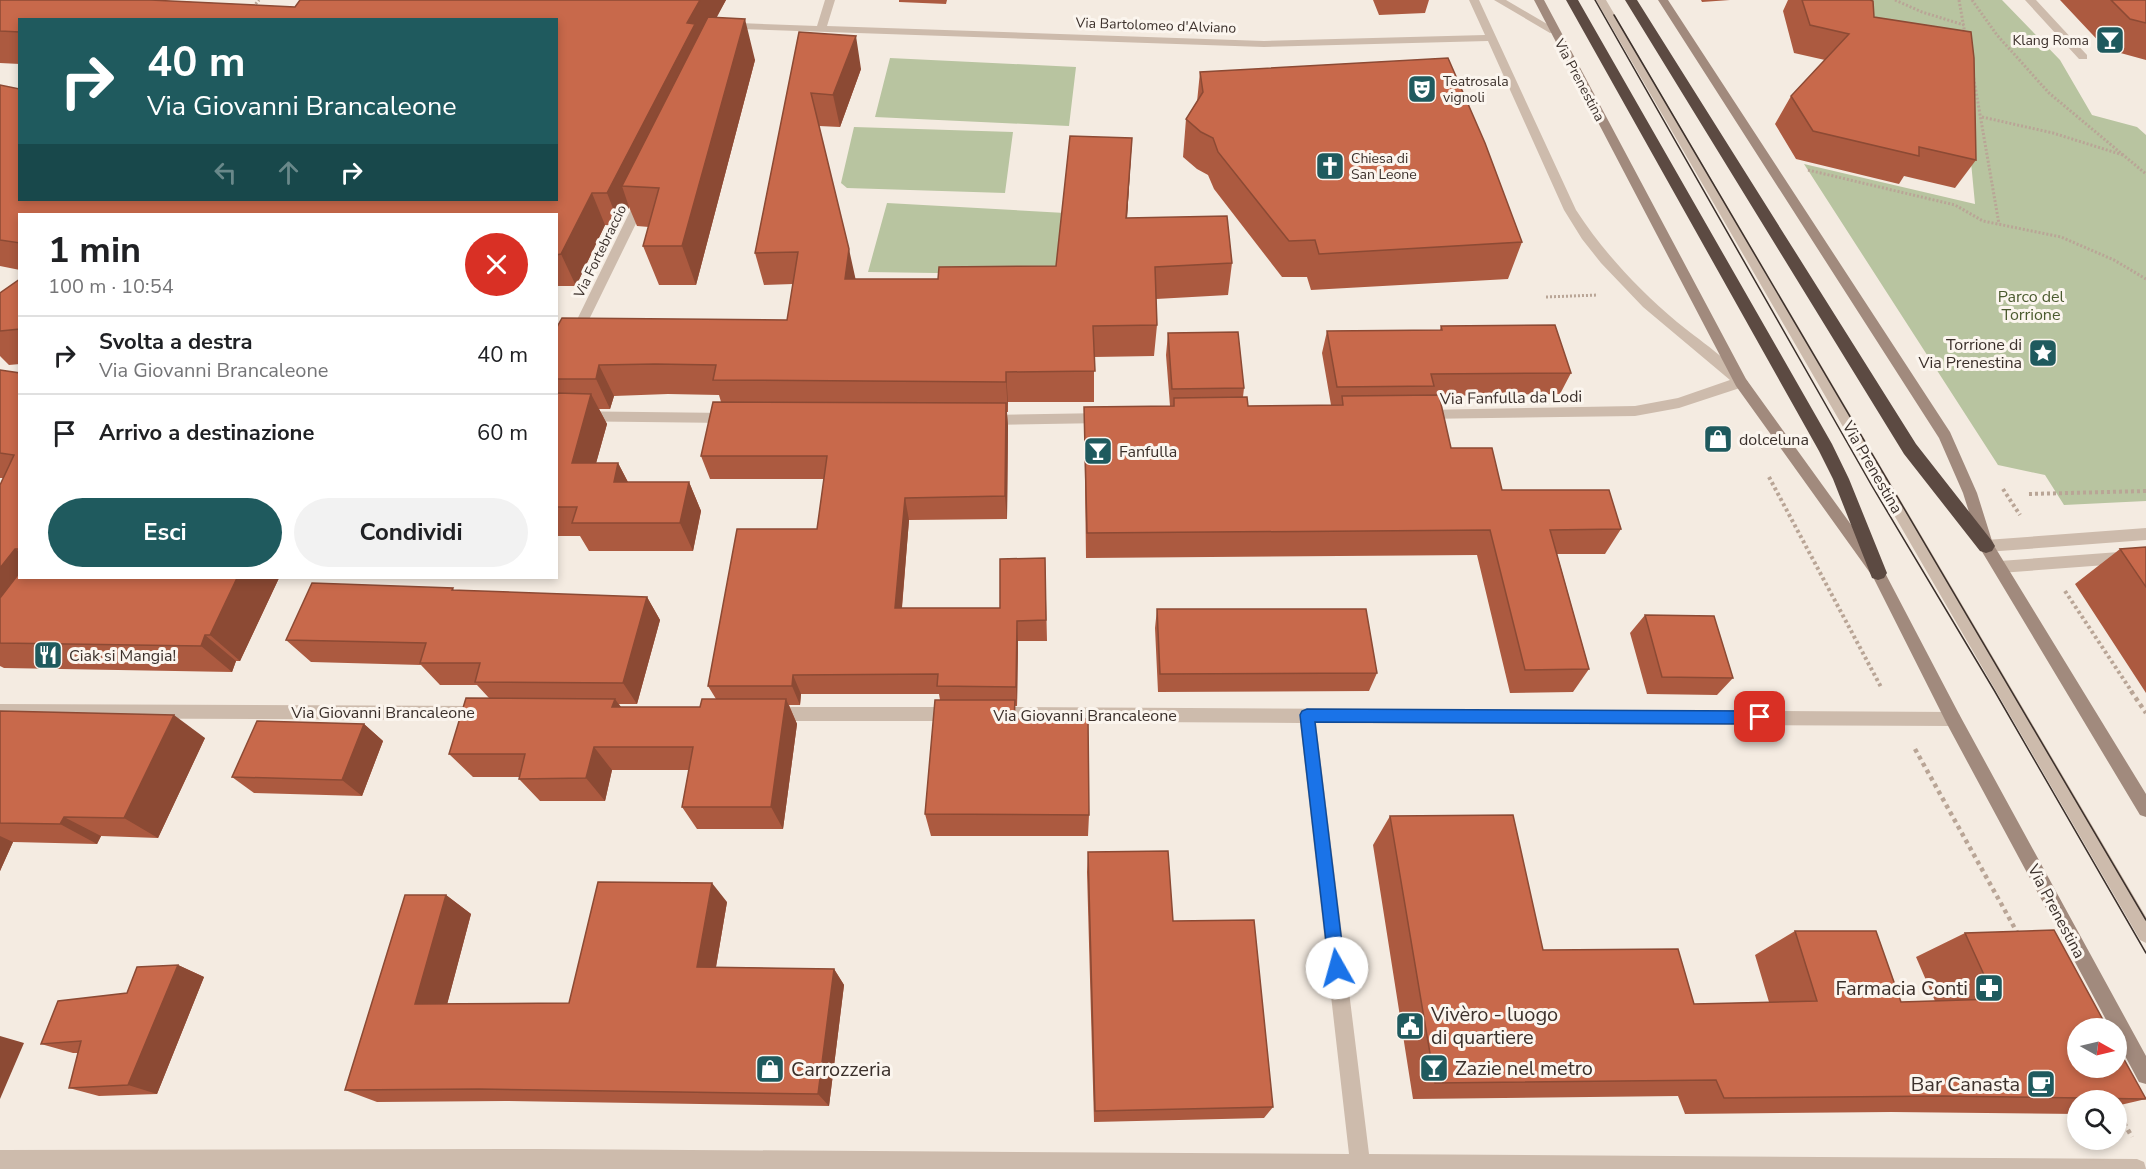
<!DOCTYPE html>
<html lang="it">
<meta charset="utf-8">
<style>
:root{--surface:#fff;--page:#f2f2f2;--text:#202124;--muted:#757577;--line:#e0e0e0;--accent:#1f5a5e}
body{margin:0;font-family:"Nunito Sans",sans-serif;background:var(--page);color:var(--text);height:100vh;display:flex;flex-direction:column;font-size:22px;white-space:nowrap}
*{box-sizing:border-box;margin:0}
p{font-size:20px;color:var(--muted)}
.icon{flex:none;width:33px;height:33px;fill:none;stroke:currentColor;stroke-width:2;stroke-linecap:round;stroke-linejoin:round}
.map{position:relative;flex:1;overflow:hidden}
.sheet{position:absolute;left:18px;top:213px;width:540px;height:366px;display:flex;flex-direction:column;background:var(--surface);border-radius:0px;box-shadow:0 3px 9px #0003}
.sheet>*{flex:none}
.banner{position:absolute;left:18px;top:18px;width:540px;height:183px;border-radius:0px;box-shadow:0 3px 9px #0003;background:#1f5a5e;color:#fff;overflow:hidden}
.needle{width:39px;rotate:98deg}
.tools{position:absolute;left:2067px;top:1018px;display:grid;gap:12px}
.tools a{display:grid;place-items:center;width:60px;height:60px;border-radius:50%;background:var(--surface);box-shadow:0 3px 9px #0003;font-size:30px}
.pin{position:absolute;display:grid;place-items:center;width:51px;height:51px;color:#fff;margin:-26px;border-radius:12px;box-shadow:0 3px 9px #0006}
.me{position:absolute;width:66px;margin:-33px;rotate:353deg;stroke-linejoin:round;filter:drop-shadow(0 0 4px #0008)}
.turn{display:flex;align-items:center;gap:21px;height:126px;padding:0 30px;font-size:27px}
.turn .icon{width:78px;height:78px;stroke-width:2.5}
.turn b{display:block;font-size:42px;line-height:51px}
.lanes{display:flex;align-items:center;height:57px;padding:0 30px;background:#0003;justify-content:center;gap:30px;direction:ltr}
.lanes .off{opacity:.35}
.round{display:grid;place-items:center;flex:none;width:63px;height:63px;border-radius:32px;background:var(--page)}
.head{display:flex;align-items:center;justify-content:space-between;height:102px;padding:0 30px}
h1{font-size:36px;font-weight:700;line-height:45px}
.primary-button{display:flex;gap:12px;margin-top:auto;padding:12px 30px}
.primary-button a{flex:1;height:69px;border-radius:36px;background:var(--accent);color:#fff;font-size:24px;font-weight:700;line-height:69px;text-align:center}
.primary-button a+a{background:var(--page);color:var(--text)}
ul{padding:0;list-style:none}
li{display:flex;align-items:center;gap:18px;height:78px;padding:0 30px;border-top:2px solid var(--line)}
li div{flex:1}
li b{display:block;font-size:22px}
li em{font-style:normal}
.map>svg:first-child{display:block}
.green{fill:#b8c4a0}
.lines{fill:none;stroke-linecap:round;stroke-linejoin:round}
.path-far2{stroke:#b9a596;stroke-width:3;stroke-dasharray:2 2;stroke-linecap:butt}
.path-far1{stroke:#b9a596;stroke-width:4;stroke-dasharray:3 3;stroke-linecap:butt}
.path{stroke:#b9a596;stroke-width:4.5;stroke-dasharray:4 4;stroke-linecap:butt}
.lane{fill:#cdbbac;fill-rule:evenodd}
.street{fill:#cdbbac;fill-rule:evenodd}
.secondary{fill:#a18a7d;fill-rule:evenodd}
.highway{fill:#5c4a42;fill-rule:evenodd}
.tram{stroke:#3b302b;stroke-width:1.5}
.wall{fill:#ac5a40}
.shaded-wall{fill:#8c4a34}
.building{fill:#c8694b;stroke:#8c4a34;stroke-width:1.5}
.route{fill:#1a73e8;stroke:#114b97;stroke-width:1.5}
.labels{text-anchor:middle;stroke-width:6;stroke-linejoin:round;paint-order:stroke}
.far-street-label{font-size:14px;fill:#3b302b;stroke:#fbf5ee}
.far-poi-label{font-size:14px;fill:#3b302b;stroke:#fbf5ee;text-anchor:start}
.park-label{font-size:16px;fill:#4a5a2e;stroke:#fbf5ee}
.poi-label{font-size:16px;fill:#3b302b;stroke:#fbf5ee;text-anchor:start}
.street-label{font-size:16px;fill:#3b302b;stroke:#fbf5ee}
.near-poi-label{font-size:20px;fill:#3b302b;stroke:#fbf5ee;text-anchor:start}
</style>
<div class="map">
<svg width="2146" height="1169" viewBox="0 0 2146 1169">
<rect width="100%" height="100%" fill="#f4ebe1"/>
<path class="green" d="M1832,0H2002L2060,60L2092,115L2137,127L2146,135V501L2064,505L2045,475L1998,465L1804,164L1975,204L1961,57Z
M890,58L1076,67L1069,126L875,117Z
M854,127L1013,132L1005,193L847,188L841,183Z
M887,203L1065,213L1059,275L868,272Z"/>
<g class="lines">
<path class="path-far2" d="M1895,0L1922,12L1964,25
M1959,0L1965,34
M1972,0L1997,35L2049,93L2146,174
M253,7L259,0
M1973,74L1999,224
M1982,117L2053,133L2123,155
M1808,170L1955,205L1983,221L2061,237L2114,260L2146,279
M1546,297L1598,295"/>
<path class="path-far1" d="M1769,477L1881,687
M2003,489L2020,515
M2029,494L2146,491
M2065,591L2132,692"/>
<path class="path" d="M2131,691L2146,713
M1915,749L2018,934
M2116,1109L2132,1137"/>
<path class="lane" d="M1596,0H1606L2146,917V943L2140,940Z
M2146,528V540L1986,552L1981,550L1979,546L1981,542L1986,540Z"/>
<path class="street" d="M825,0H835L827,26L1264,41L1485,35L1469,0H1479L1576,210C1604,253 1638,289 1677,322C1694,336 1738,367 1748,382L1746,386L1679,408L1635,416L1420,419L1418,415L1420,411L1425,410L1635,406L1678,398L1730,380L1643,307L1601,263L1582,239L1564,210L1488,41L1264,47L739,29L729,31L724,28L739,23L817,26Z
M1494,0H1506L1559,31L1550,33Z
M2025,0H2036L2087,55V59H2079Z
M642,195L648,199L581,336L575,341L570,339L569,336L636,199Z
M556,411L729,413L736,418L729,423L556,421Z
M1104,413L1111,418L1104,423L987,425L980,420L987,415Z
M2146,550V562L2000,573L1995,571L1993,567L1995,563L2000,561Z
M0,704L480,706L486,708L488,713L486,718L480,720L0,718Z
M774,707H954L960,709L962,714L960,719L954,721H774L768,719L766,714L768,709Z
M996,707L1953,712L1959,714L1961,719L1959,724L1953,726L1316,723L1369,1154L2137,1159L2144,1162L2146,1169H0V1150L541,1149L1349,1154L1300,723L996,721L990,719L988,714L990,709Z"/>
<path class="secondary" d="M1534,0H1544L1746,379L1883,569L1959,714L2146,1056V1084L2139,1082L2116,1039V1029H2111L1947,724L1873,577L1736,386Z
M1658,0H1668L1950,432L1977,493L1993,544L2146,794V817L2140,815L1981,550L1963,493L1939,438Z"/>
<path class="highway" d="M1566,0H1578L1832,444L1849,479L1887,573L1884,578L1878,580L1872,578L1833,479L1819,451Z
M1625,0H1637L1916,444L1992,541L1995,546L1992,551L1986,553L1980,551L1904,454Z"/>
<path class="tram" d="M1595,0L1872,486L1994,690L2146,953
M1614,15L2146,920"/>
</g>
<path class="wall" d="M0,0L172,1L295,7L300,0H726L716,17L755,60L696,285H659L643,246L649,227L637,226L629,207L620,226L605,225L576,286H556V214H20V270L0,266V85L20,200H556V20H20V64L0,63Z
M899,0H947L946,4L899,2Z
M1373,0H1429L1425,13L1379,15Z
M1701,0H1730L1702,2Z
M1788,0H1870L1874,17L1976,160L1955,188L1904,176L1899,184L1796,159L1775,124L1791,96L1825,60L1794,53L1783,11Z
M2060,0H2146V60L2106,49Z
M799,32L861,69L840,127L819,126L855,279H938L1056,266L1132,138L1127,218L1232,263L1228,295L1156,299L1157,325L1154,356L1094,357V402H1008V412H1007L1008,426L1007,519L909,520L902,608H1000L1045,558L1047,641H1018L1017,706H1015L1016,719L1089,815L1088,836H931L925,814L940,700L939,694H801L800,705H789L797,724L783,829H697L682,807L689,770H612L605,801H540L519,779V777H473L449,754L489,698L477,685H440L421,665L311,662L286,640L453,588L454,591L647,597L660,620L637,704H619L621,707H700L716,699L708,686L817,529L824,479H710L701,456L721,402L719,395L668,394L614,396L610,409H599L607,424L596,463H618L628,482H689L701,511L693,551H589L580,536H556V329L787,320L793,284L764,285L755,253Z
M1200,72L1522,242L1508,279L1311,290L1307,277H1282L1214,189L1208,175L1197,169L1183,157L1186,119L1197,102Z
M20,279V364L9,365L0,356V293Z
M1441,326L1571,373L1560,394L1439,396L1451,448L1502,490L1621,529L1605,554H1557L1589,669L1573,692L1510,693L1477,555L1086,558L1084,407L1170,406L1166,355L1168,333L1244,388L1243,397L1248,406L1331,405L1322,353L1327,331L1440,330Z
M0,370L20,373V578H279L240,661H236L232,672L4,668L0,666V485L3,478H0Z
M2146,547V693L2075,584L2120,549Z
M1157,609L1377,673L1369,691L1158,692L1155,628Z
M1645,615L1733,678L1717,695L1647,694L1630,633Z
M0,711L205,738L158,838L101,836L97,844L13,842L0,871Z
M364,724L383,741L362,796L254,793L232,777Z
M1390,816L1543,950L1694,1004L1769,1002L1755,955L1795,931L1901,1002L1935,1001L1916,957L1965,933L2146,1099L2116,1106V1101H2078V1114L1891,1112L1685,1114L1678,1096L1413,1099L1373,845Z
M1088,852L1173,921L1273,1107L1264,1118L1094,1122L1087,872Z
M446,895L471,914L447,1004L569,1003L727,902L716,967L834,969L844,985L829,1106L505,1101L377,1102L345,1090Z
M178,965L204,977L157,1094L99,1096L69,1088L78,1053H73L41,1044L127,993Z"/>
<path class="shaded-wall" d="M700,0H726L701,47L622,186L629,207L620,226L607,193L687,23Z
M745,19L755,60L696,285L682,246Z
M856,36L861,69L840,127L833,95Z
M1132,138L1130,171L1125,250L1126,218Z
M592,193L605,225L576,286L561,254Z
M849,249L856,281L845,279Z
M599,365L614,396L610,409L596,379Z
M1006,372L1008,402V412L1006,382Z
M591,394L607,424L588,492L572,463Z
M1006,403L1008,426L1007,519L1005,496Z
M618,463L633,492L614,482Z
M689,482L701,511L693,551L680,523Z
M905,498L909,520L900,629L895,608Z
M15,549L20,552V578L0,643V568Z
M237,578H279L240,661L210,635Z
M647,597L660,620L637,704L623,683Z
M1017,621L1018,641L1017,706L1016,687Z
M205,635L236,661L232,672L201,646Z
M793,675L801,694L800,705L792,686Z
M615,699L632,723L612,707Z
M786,699L797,724L783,829L771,807Z
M174,715L205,738L158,838L124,818Z
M364,724L383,741L362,796L342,780Z
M594,747L612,770L605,801L586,778Z
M64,817L101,836L97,844L60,824Z
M0,836L13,842L0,871Z
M712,883L727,902L713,984L697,967Z
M446,895L471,914L443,1020L415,1004Z
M178,965L204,977L157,1094L128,1085Z
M834,969L844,985L829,1106L818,1094Z
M0,1036L24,1043L0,1099Z"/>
<path class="building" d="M0,0H150L295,7L300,0H700L687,23L695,24L607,193H592L561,254L556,255V214H20V243L0,240V85L20,89V200H556V20H20V32L0,31Z
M1802,0H1870L1873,1L1874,17L1971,32L1974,58L1976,160L1919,147V156L1813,131L1791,96L1849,34L1810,25Z
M2111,0H2146V23L2130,19Z
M708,17L745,19L682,246H643L659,188L622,186Z
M799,32L856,36L833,95L811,93L849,249L845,279H938L939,267L1056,266L1070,136L1132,138L1126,218L1227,216L1232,263L1155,267L1157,325L1093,326L1095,371L1006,372V382L713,380L716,365L655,364L599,365L596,379H556V329L562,318L787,320L798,252L755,253Z
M1448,58L1485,143L1522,242L1319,254L1315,240L1289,241L1218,152L1213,138L1201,132L1186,119L1203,92L1200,72Z
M20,279V329L0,331V293Z
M1555,325L1571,373L1431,374L1434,386L1337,387L1327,331L1442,330L1441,326Z
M1238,332L1244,388L1172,389L1168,333Z
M0,370L20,373V549H15L0,568V485L14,455L0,453Z
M556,393L591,394L572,463H618L614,482H689L680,523H572L577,507H556Z
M1439,395L1451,448H1492L1502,490H1609L1621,529L1550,530L1589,669L1525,670L1490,530L1087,533L1084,407L1174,406V398L1247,397L1248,406L1343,405L1342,396Z
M713,402L1006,403L1005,496L905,498L895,608H1000V559L1045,558L1046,620L1017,621L1016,687L937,686L938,674L793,675L792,686H708L737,529H817L827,456H701Z
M2146,547V587L2120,549Z
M20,572V578H237L210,635H205L201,646L0,643V598Z
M312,583L453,588L452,590L647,597L623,683L475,682L480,663H420L426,643L286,640Z
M1157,609H1366L1377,673L1160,674Z
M1645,615L1714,616L1733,678L1662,677Z
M466,698L615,699L612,707H700L702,699H786L771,807H682L693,747H594L586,778L519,779L525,754H449Z
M935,700H1015L1014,719H1088L1089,815L925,814Z
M0,711L174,715L124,818L64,817L60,824L0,823Z
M257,721L364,724L342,780L232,777Z
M1513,815L1543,950L1678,949L1694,1004L1817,1001L1795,931H1876L1901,1002L1995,999L1965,933L2054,930L2108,1029H2078V1068H2116V1045L2146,1099L1943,1096L1724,1098L1716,1080L1435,1083L1390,816Z
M1168,851L1173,921L1254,920L1273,1107L1095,1111L1088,852Z
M598,882L712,883L697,967L834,969L818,1094L479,1089L345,1090L405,895H446L415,1004L569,1003Z
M178,965L128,1085L69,1088L81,1041L41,1044L58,1001L127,993L137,967Z"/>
<path class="route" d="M1307,709L1760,711L1765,713L1767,717L1765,722L1760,724L1315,722L1345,968L1343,974L1337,976L1331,974L1329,968L1300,715L1302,711Z"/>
<defs>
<g id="bar-square" transform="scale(1.5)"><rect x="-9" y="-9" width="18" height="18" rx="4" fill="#1f5a5e" stroke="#fbf5ee"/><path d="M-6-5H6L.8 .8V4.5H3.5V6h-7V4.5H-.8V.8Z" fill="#fff"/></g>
<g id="theatre-square" transform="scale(1.5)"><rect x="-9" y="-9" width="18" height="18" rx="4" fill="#1f5a5e" stroke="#fbf5ee"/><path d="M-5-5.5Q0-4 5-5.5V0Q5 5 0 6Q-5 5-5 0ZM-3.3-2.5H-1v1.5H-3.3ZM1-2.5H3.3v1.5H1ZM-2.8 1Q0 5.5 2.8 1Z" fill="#fff"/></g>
<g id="church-square" transform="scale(1.5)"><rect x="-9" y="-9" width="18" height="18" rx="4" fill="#1f5a5e" stroke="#fbf5ee"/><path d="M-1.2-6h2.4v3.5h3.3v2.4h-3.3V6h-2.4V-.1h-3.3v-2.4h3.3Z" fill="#fff"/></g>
<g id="sight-square" transform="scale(1.5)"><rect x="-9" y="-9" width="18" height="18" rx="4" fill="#1f5a5e" stroke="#fbf5ee"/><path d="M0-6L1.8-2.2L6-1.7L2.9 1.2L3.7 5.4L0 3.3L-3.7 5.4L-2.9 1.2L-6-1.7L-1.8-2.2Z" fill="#fff"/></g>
<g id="shop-square" transform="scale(1.5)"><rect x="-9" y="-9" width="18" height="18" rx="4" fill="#1f5a5e" stroke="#fbf5ee"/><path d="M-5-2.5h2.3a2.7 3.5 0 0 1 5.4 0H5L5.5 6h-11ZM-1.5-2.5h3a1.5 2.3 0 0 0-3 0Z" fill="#fff"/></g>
<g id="restaurant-square" transform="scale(1.5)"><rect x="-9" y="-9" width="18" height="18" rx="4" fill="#1f5a5e" stroke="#fbf5ee"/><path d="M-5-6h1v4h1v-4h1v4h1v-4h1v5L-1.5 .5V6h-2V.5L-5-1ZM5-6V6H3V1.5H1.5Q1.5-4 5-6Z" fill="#fff"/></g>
<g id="pharmacy-square" transform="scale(1.5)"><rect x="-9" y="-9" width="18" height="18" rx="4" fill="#1f5a5e" stroke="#fbf5ee"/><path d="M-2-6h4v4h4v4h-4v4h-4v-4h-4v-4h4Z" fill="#fff"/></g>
<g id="civic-square" transform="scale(1.5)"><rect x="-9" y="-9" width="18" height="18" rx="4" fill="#1f5a5e" stroke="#fbf5ee"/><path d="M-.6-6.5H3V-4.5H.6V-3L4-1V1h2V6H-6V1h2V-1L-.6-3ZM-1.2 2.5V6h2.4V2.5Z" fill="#fff"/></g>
<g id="cafe-square" transform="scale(1.5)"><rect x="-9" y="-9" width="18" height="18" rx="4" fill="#1f5a5e" stroke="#fbf5ee"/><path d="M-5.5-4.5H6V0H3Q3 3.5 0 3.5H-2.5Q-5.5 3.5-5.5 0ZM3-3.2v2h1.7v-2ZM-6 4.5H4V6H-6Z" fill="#fff"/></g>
</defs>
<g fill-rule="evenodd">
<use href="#bar-square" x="2110" y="40"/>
<use href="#theatre-square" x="1422" y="89"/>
<use href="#church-square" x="1330" y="166"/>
<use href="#sight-square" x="2043" y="353"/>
<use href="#shop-square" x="1718" y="439"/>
<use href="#bar-square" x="1098" y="451"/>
<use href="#restaurant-square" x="48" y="655"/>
<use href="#pharmacy-square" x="1989" y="988"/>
<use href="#civic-square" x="1410" y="1026"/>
<use href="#bar-square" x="1434" y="1068"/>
<use href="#shop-square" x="770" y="1069"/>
<use href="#cafe-square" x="2041" y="1084"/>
</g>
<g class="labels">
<g class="far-street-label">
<text transform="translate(1156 25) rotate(2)" y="5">Via Bartolomeo d'Alviano</text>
<text transform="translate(1580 80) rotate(62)" y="5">Via Prenestina</text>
<text transform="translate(600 251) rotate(-64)" y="5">Via Fortebraccio</text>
</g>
<g class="far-poi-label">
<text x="2089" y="45" text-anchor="end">Klang Roma</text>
<text x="1443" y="86">Teatrosala<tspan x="1443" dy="16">vignoli</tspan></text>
<text x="1351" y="163">Chiesa di<tspan x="1351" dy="16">San Leone</tspan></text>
</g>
<g class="park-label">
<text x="2031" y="302">Parco del<tspan x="2031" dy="18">Torrione</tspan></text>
</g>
<g class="poi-label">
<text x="2022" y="350" text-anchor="end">Torrione di<tspan x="2022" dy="18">Via Prenestina</tspan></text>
<text x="1739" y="445">dolceluna</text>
<text x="1119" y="457">Fanfulla</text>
<text x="69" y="661">Ciak si Mangia!</text>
</g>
<g class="street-label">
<text transform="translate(1511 397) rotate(-1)" y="6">Via Fanfulla da Lodi</text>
<text transform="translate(1873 467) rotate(60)" y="6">Via Prenestina</text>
<text x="383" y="718">Via Giovanni Brancaleone</text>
<text x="1085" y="721">Via Giovanni Brancaleone</text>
<text transform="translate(2057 911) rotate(62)" y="6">Via Prenestina</text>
</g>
<g class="near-poi-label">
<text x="1968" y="995" text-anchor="end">Farmacia Conti</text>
<text x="1431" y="1021">Vivèro - luogo<tspan x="1431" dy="23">di quartiere</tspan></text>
<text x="1455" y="1075">Zazie nel metro</text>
<text x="791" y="1076">Carrozzeria</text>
<text x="2020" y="1091" text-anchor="end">Bar Canasta</text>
</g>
</g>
</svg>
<div class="tools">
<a><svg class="needle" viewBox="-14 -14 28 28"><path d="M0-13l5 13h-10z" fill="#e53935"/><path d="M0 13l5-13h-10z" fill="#757577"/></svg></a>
<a><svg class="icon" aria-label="search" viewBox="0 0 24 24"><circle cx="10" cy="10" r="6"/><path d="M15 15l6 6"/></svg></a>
</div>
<div class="pin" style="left:1760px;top:717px;background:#d93025"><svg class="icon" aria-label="arrive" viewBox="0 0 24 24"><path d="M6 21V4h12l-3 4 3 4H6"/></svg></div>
<svg class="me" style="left:1337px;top:968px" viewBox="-20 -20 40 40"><circle r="19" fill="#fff"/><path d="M0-13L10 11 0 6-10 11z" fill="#1a73e8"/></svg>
<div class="banner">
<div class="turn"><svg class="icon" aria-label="right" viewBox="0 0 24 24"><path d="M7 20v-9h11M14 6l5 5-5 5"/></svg><div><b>40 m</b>Via Giovanni Brancaleone</div></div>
<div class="lanes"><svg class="icon off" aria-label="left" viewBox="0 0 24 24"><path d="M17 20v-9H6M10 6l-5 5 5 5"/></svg><svg class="icon off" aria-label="ahead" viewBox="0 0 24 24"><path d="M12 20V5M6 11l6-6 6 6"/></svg><svg class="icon" aria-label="right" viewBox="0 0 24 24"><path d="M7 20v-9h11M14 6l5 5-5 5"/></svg></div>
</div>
<section class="sheet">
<div class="head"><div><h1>1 min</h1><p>100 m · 10:54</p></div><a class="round" style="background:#d93025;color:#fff"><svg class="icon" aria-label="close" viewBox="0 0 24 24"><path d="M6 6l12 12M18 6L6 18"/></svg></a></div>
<ul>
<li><svg class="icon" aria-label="right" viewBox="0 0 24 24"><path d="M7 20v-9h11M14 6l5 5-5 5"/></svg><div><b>Svolta a destra</b><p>Via Giovanni Brancaleone</p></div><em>40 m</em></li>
<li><svg class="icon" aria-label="arrive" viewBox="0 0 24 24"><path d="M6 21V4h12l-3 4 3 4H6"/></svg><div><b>Arrivo a destinazione</b></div><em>60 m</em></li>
</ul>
<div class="primary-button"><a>Esci</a><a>Condividi</a></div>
</section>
</div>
